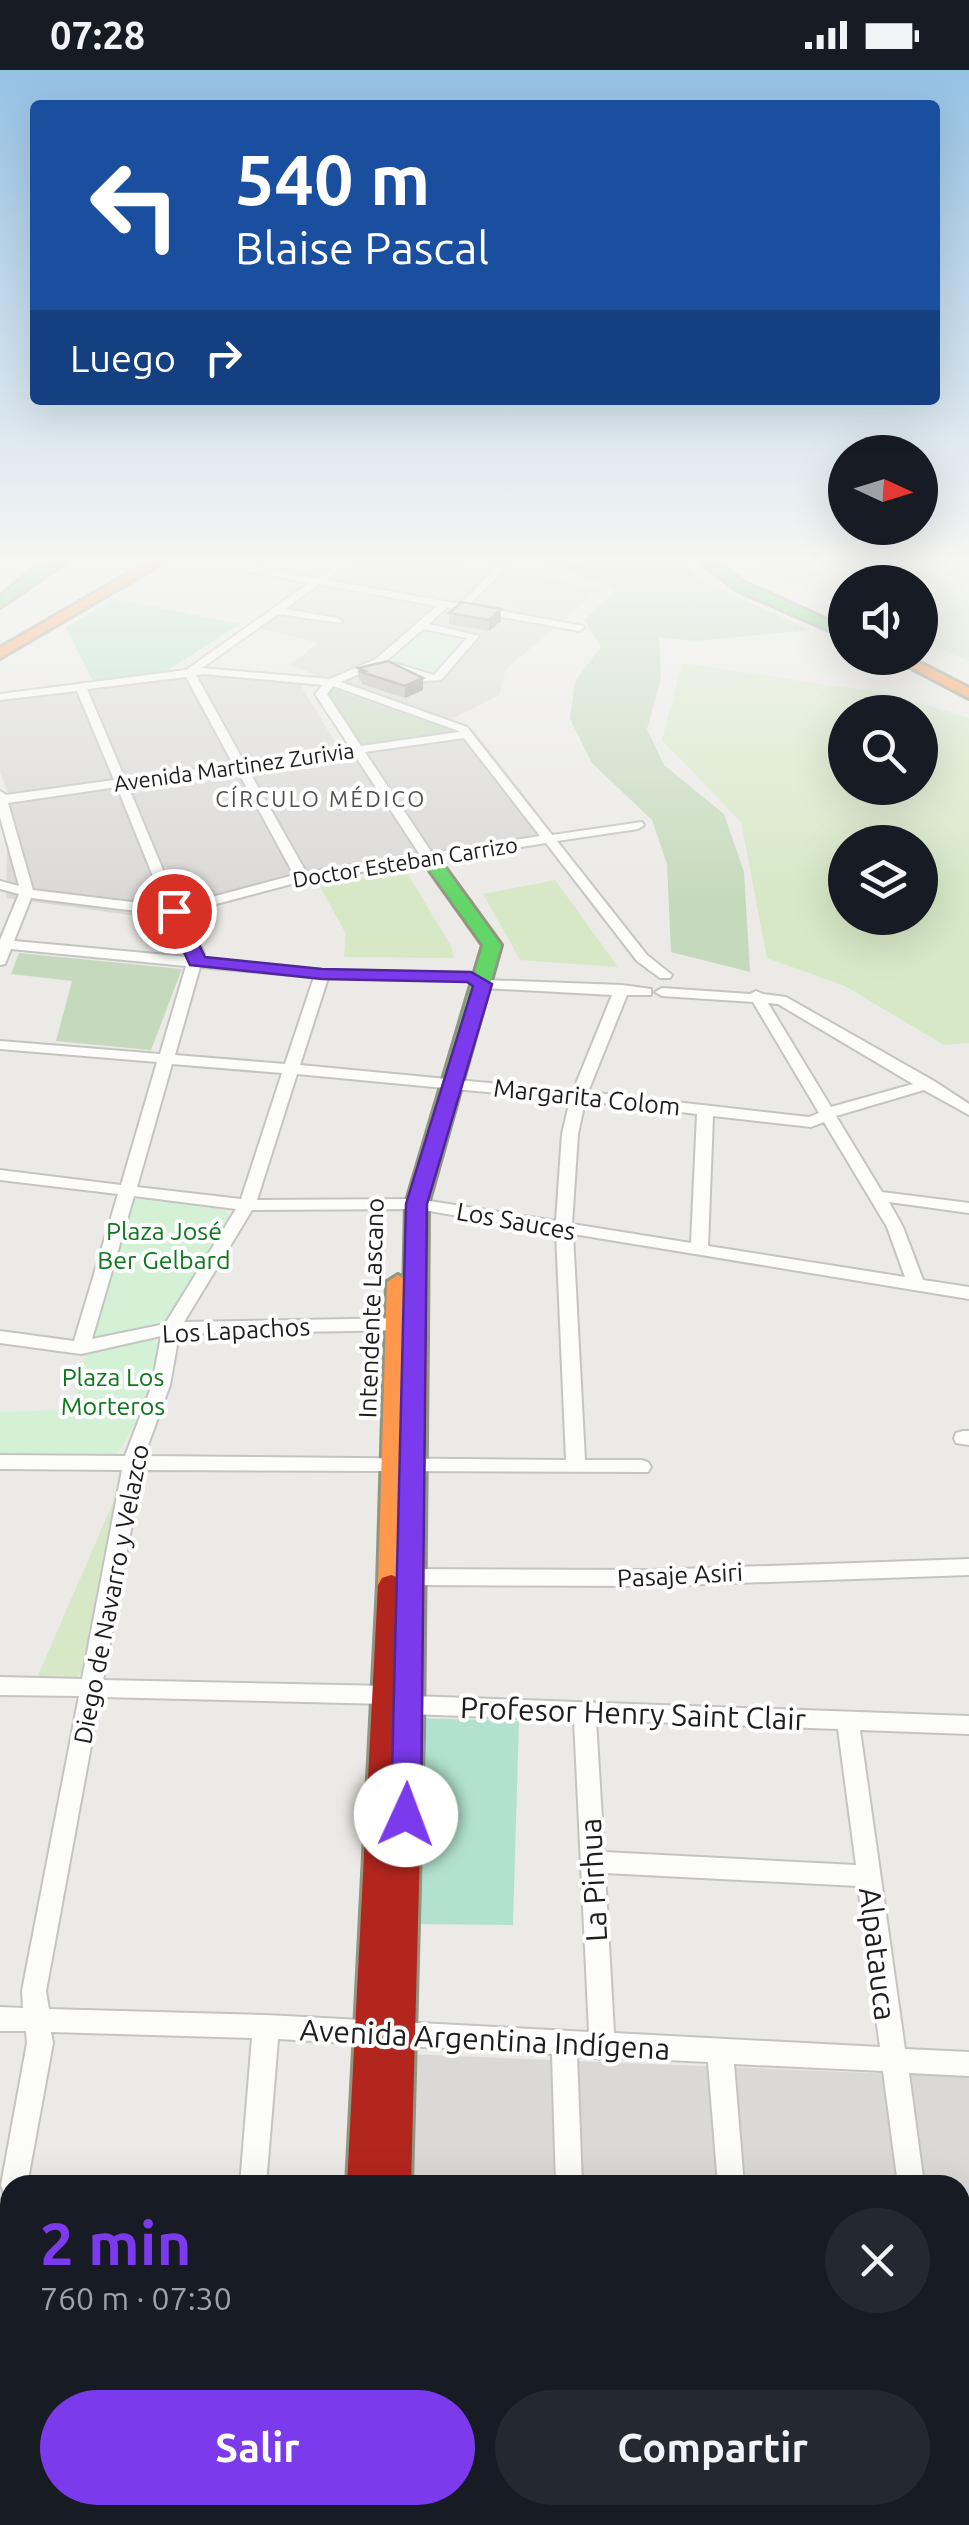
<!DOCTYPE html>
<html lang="es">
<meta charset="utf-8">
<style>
:root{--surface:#171b24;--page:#242831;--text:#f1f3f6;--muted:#9ea1a6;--accent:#7c3aed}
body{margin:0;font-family:Ubuntu,sans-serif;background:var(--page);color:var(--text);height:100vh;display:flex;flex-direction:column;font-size:38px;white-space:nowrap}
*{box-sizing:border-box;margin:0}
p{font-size:32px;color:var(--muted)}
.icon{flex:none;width:55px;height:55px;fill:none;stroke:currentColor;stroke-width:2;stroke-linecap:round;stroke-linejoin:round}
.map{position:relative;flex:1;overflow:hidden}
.drawer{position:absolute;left:0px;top:2105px;width:970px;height:350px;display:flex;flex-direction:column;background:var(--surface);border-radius:30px 30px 0 0;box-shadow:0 10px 40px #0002}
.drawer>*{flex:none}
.banner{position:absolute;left:30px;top:30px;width:910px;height:305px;border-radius:10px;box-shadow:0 10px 40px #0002;background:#1a4fa0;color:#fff;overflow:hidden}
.needle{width:65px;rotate:94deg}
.buttons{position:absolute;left:828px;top:365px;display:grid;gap:20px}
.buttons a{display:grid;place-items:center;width:110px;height:110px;border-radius:50%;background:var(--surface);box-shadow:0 10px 40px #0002;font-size:50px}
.pin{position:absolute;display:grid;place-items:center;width:85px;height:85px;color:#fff;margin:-42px;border:5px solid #fff;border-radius:50%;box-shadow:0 2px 10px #0007}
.me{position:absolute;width:110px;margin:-55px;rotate:2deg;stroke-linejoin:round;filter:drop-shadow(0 0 8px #0008)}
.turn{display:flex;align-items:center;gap:35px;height:210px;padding:0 40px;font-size:45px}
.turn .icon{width:130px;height:130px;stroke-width:2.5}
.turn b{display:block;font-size:70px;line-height:85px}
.then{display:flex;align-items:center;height:95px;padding:0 40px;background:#0003;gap:20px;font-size:38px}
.round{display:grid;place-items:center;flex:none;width:105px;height:105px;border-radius:52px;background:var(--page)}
.overview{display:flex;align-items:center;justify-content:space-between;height:170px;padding:0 40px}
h1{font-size:60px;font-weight:700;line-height:75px;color:var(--accent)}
.action{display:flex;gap:20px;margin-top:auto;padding:20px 40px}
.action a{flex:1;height:115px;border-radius:60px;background:var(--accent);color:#fff;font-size:40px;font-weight:700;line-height:115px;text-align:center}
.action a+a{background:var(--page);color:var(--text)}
.status{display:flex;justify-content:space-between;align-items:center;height:70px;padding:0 50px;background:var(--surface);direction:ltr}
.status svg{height:28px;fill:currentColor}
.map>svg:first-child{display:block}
.residential{fill:#dad9d7}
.grass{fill:#d6e8c6;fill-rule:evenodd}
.forest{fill:#c5dabc}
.park{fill:#d4f1d6}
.pitch{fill:#b2e2cf}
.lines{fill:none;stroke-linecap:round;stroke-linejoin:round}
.stream{stroke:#bad5de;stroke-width:2.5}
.street-casing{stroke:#c4c4c2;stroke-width:4}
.fast-casing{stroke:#92957f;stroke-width:6}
.slow-casing{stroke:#92957f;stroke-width:6}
.jam-casing{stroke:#92957f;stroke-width:6}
.street{fill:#fcfcfb;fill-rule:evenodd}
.fast{fill:#63d668;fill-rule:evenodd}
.slow{fill:#ff974d;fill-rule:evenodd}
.jam{fill:#b3261e;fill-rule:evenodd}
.wall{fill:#b5b3b0}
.shaded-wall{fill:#939290}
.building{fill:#d2d0cd;stroke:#939290;stroke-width:2.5}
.route{fill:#7c3aed;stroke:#51269a;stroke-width:2.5}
.labels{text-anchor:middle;stroke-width:8;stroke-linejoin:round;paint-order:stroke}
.far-street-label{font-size:22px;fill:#1d1d1d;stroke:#fff}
.far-neighbourhood-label{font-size:22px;letter-spacing:2.5px;fill:#505050;stroke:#fff}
.street-label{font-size:25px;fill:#1d1d1d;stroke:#fff}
.park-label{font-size:25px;fill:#0f781c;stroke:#fff}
.near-street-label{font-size:30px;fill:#1d1d1d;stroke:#fff}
</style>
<div class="status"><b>07:28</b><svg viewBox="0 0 49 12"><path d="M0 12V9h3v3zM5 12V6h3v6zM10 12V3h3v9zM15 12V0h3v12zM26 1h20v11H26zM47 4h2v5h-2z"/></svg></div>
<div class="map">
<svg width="969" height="2455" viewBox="0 0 969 2455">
<rect width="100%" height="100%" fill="#ebeae6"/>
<path class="residential" d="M368,486H488L519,491L512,499L599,520L506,599L499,625L443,653L290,595L318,573L258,558Z
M200,605L298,611L338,677L473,659L561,773L295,815L184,845L187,853L6,828L8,723L0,702V630Z
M407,1984L969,2007V2455H396V2445H960V2115H404Z"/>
<path class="grass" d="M750,486H969V591L920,570V512H845V536L776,506Z
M682,593L889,624L969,648V973L944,975L845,916L767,888L741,752L662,670ZM845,642H920V718H845ZM845,772H920V848H845Z
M406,801L451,876L454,888L344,887L346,864L319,815Z
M555,810L618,897L520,890L483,824Z
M118,1421L83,1599L78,1607L37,1608Z"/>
<path class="forest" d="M505,486H681L697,509L811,560L695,571L659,567L661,608L647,659L664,695L724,744L744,802L750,902L671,882L667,794L652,750L592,693L570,649L575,612L601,576L584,550L617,520L563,499Z
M333,619L457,662L360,675L328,626Z
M19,883L182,899L151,980L56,971L72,911L11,904Z"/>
<path class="park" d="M423,558L469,568L435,605L426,606L387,590Z
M142,1128L225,1140L231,1148L164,1254L97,1267L94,1263L131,1131Z
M150,1269L160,1273L146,1335L117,1385L0,1387V1342L71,1340L85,1284Z"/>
<path class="pitch" d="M114,529L240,554L163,603L93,612L66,557Z
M418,1648L519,1651L513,1855L417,1854Z"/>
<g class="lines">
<path class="stream" d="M515,486L644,508L705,542"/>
<g class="street-casing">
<path id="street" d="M14,486H34L59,493L54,496Z
M172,486H194L316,508L347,486H358L326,510L460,534L493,501L429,487L445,486L505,499L469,535L583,556L584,558L579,561L447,537L429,554L479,566L441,610L423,611L389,596L394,593L434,605L467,568L423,559L384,593L341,612L467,657L552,765L642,752L644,755L638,759L557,771L647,885L672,905L670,908H660L637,891L546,773L303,811L182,843L204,883L202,889L322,900L471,903L486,910L622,915L651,919V925H627L588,1022L809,1047L819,1043L753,932L662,926L655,922L662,918L750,924L756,921L763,924L786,927L934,1011L969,1034V1045L924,1020L836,1046L882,1122L969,1133V1143L889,1132L903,1157L923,1210L969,1217V1229L573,1164L585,1390H641L648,1392L651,1397L648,1402L142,1400L103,1610L389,1616L412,1626L969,1646V1664L860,1660L905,1979L969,1982V2006L909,2003L924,2115H898L883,2001L734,1994L744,2115H718L708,1992L607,1987L602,1989L577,1985L582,2115H556L552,1984L278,1969L266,2115H240L252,1968L51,1962L53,1973L27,2115H10V2204L0,2209V2130L9,2126L4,2124L1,2115L27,1973L26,1961H0V1937L23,1938L22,1921L79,1626L0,1625V1607L82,1609L122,1400L0,1399V1385L125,1386L152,1315L161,1266L81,1284L0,1273V1261L74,1271L118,1124L0,1110V1100L121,1115L157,992L0,979V971L160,984L186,896L11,879L5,894L0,895V870L19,824L0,819V811L19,816L0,747V721L6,725L114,710L77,621L0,630V624L186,600L309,513ZM319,514L437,536L376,589L330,609L202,598L278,544L341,553L342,551L337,548L285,539ZM204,604L323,615L315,624L350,677L244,692L196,605ZM186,607L233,694L125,709L87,619ZM333,616L459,661V662L361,676L327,624ZM464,668L540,766L432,783L365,682ZM354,684L420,785L306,802L248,699ZM237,700L294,805L178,836L128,716ZM117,717L165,836L33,820L8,733ZM31,828L169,845L190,883L189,887L14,871ZM200,897L314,907L285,994L175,985ZM328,908L468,911L483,918L612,925L573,1021L300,995ZM768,933L778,934L913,1014L831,1037ZM172,994L282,1003L241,1129L137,1117ZM297,1004L570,1030L562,1064L556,1151L417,1129L257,1130ZM585,1031L697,1044L691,1173L572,1154L578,1064ZM713,1046L811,1057L824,1052L887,1157L905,1207L708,1176ZM134,1126L236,1139L165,1254L92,1269ZM417,1139L556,1162L566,1390L144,1386L170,1315L179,1264L406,1260L415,1254L406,1248L184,1252L252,1140ZM100,1627L386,1634L410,1644L574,1650L589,1962L266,1945L49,1939L46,1921ZM596,1650L838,1659L856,1795L604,1782ZM605,1803L858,1816L880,1977L614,1963Z
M963,1361H969V1375L956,1373L954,1368L956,1363Z
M969,1489V1505L651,1516L405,1515L398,1512L395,1507L398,1502L405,1499L651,1500Z
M960,2325H969V2355H960Z
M960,2396L969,2400V2455H952L950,2445H960Z
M210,2445H240L239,2455H209Z
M568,2445H598L599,2455H569Z
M749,2445H779L780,2455H750Z"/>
</g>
<g class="fast-casing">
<path id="fast" d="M60,486H75L0,537V526L29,503Z
M694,486H708L745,513L845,558V567L735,519Z
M429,783L435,784L501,875L428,1134L427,1268L415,1276L403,1268L406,1134L483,875L421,788Z"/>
</g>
<g class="slow-casing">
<path id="slow" d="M159,486H174L0,588V578Z
M893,588H910L969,618V628Z
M398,1205L409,1212L408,1262L423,1263L427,1268L423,1664L419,1672L409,1676L399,1672L395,1664L398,1523L382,1522L378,1515L387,1212Z
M331,2445H371V2455H331Z"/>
</g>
<g class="jam-casing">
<path id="jam" d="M391,1505L400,1508L404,1515L399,1656L409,1652L419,1656L423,1664L411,2115H347L378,1515L382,1508Z
M364,2445H404V2455H364Z"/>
</g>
<use href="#street" class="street"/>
<use href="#fast" class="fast"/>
<use href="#slow" class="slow"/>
<use href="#jam" class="jam"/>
</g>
<path class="wall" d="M501,539V551L489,561L449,554V543Z
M358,598L423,620L405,628L362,614V611L359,610Z"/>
<path class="shaded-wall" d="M501,539V551L489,561V550Z
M423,608V620L405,628V616Z"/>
<path class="building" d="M462,532L501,539L489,550L449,543Z
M388,591L423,608L405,616L361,602L365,601L358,598Z"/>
<linearGradient id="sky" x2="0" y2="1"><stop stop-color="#95c1e4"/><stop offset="0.59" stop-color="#f6f6f4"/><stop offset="1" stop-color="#f6f6f4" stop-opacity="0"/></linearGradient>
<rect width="969" height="830" fill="url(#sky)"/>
<path class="route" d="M174,836L183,841L205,887L322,899L471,902L492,914L427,1134L421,1745L416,1754L406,1758L395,1754L391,1745L406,1134L473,916L467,912L322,909L190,895L165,841Z"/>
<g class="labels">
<g class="far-street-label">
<text transform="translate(234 697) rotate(-8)" y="8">Avenida Martinez Zurivia</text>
<text transform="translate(405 792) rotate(-9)" y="8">Doctor Esteban Carrizo</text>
</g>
<g class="far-neighbourhood-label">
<text x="321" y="737">CÍRCULO MÉDICO</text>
</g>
<g class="street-label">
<text transform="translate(587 1027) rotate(6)" y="9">Margarita Colom</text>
<text transform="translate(516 1151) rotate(10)" y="9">Los Sauces</text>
<text transform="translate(371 1238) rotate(-88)" y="9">Intendente Lascano</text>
<text transform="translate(236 1260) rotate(-3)" y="9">Los Lapachos</text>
<text transform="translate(680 1505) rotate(-3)" y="9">Pasaje Asiri</text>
<text transform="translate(111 1524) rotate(-79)" y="9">Diego de Navarro y Velazco</text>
</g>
<g class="park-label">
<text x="164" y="1170">Plaza José<tspan x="164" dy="29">Ber Gelbard</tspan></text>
<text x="113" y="1316">Plaza Los<tspan x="113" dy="29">Morteros</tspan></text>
</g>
<g class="near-street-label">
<text transform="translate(633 1644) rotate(2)" y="10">Profesor Henry Saint Clair</text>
<text transform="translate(594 1810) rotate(-93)" y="10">La Pirhua</text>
<text transform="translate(877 1884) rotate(83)" y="10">Alpatauca</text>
<text transform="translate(485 1970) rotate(3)" y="10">Avenida Argentina Indígena</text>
</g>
</g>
</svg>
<div class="buttons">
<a><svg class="needle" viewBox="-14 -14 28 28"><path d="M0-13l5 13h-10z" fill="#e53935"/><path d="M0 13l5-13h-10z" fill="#9ea1a6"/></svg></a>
<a><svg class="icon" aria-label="sound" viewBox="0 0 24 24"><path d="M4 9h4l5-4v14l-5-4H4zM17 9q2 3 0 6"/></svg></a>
<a><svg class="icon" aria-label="search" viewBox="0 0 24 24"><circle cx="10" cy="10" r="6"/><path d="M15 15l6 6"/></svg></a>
<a><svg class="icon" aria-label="layers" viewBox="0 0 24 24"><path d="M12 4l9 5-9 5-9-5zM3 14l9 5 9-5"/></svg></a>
</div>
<div class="pin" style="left:174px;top:841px;background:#d93025"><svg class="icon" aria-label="arrive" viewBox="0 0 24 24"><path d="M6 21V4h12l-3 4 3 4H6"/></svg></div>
<svg class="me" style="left:406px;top:1745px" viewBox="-20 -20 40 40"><circle r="19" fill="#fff"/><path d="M0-13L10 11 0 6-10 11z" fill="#7c3aed"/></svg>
<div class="banner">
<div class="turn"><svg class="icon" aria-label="left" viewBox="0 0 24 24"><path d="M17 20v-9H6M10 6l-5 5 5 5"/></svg><div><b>540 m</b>Blaise Pascal</div></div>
<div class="then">Luego<svg class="icon" aria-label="right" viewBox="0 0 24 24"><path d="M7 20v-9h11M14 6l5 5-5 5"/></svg></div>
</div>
<section class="drawer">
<div class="overview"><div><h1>2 min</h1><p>760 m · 07:30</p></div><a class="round"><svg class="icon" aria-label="close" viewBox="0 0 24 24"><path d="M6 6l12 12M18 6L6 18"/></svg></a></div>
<div class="action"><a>Salir</a><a>Compartir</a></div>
</section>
</div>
